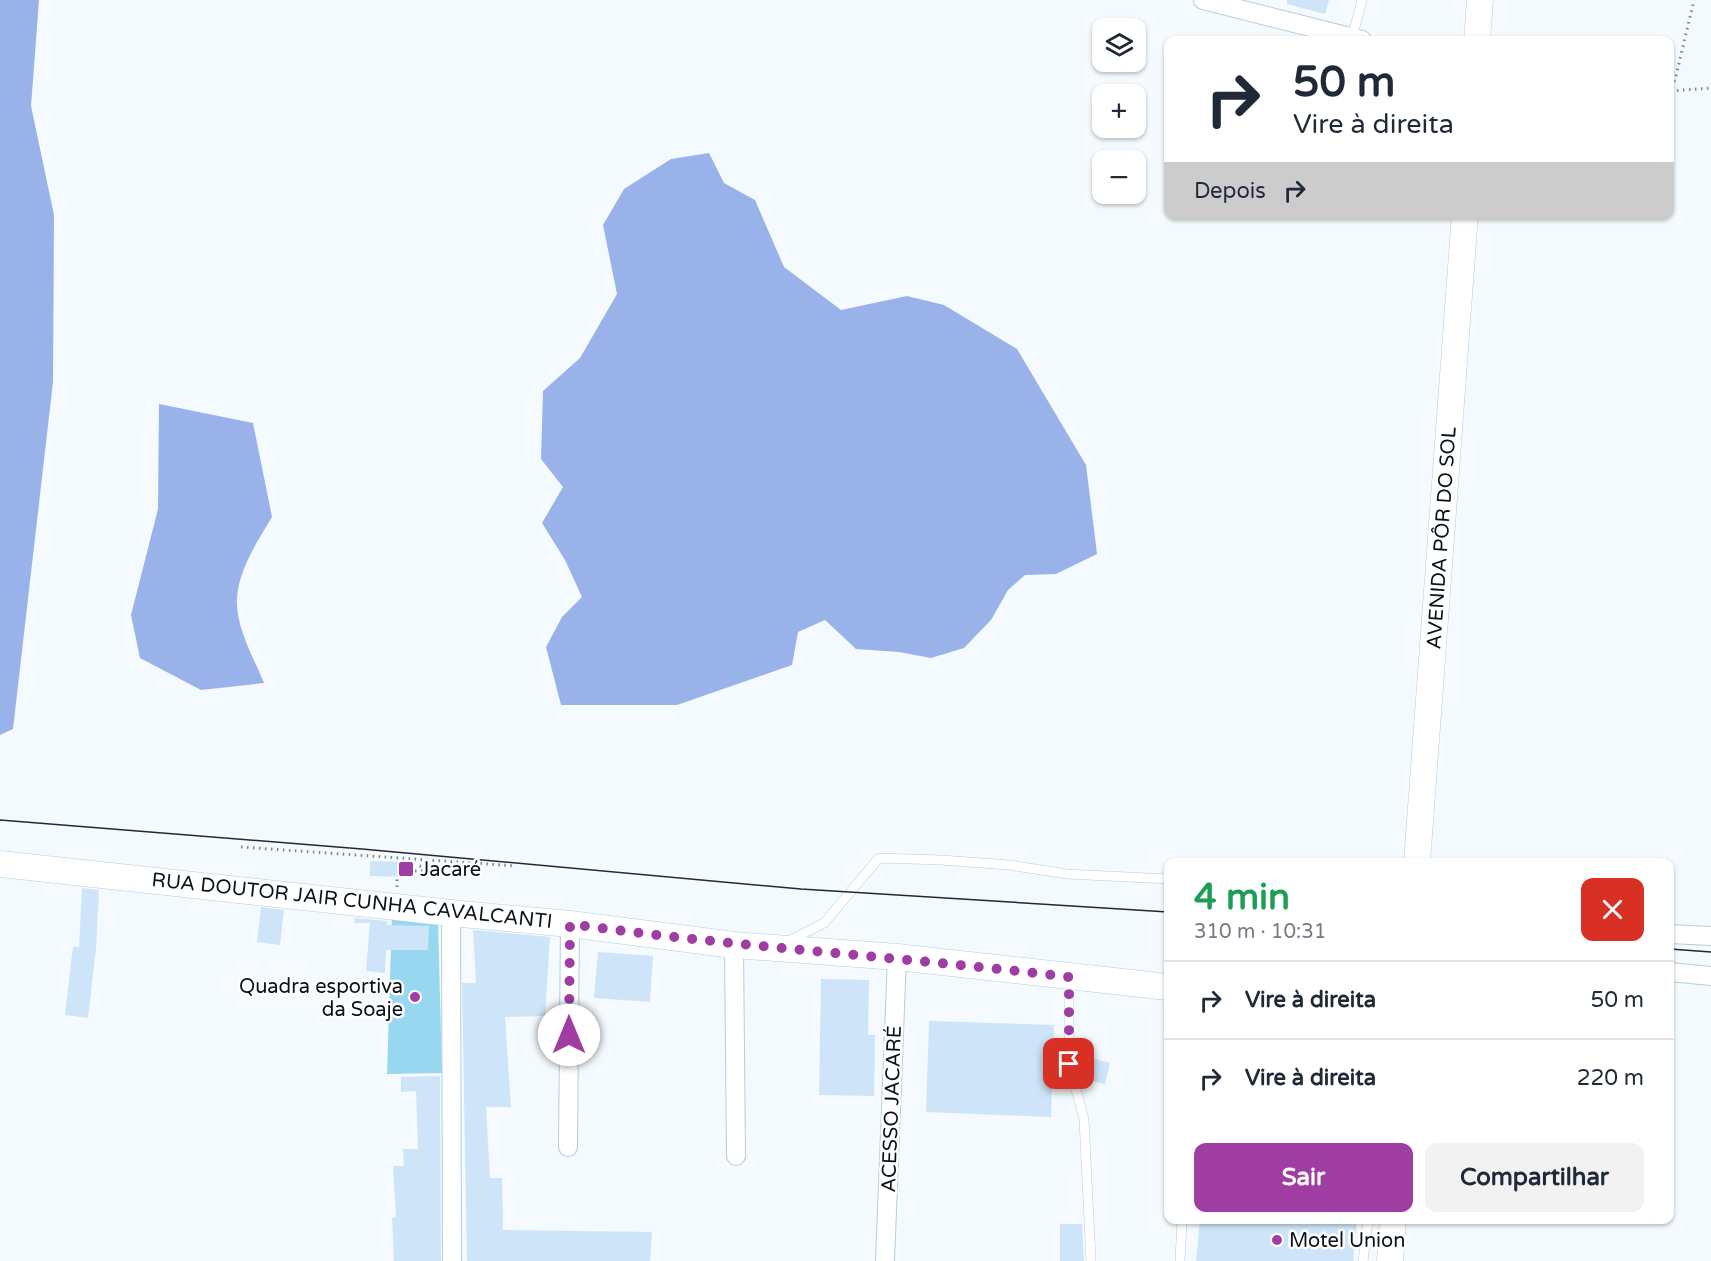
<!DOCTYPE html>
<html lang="pt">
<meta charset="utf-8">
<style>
:root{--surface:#fff;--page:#f2f2f3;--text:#1f2937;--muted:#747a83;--line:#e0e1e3;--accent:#9f3da3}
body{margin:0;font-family:"Varela Round",sans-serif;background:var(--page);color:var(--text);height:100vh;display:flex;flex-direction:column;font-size:22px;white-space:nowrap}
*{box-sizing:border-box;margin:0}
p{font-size:20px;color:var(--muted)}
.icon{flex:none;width:33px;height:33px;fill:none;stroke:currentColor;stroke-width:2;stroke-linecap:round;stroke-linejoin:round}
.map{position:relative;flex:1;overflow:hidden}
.sheet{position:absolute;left:1164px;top:858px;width:510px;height:366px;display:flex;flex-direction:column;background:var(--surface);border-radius:12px;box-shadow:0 2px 4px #0004}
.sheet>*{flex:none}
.hud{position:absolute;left:1164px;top:36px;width:510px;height:183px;border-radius:12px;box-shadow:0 2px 4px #0004;background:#fff;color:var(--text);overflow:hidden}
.tools{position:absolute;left:1092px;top:18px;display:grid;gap:12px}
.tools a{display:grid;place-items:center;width:54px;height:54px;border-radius:12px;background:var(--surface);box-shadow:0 2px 4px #0004;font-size:30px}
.pin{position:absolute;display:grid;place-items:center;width:51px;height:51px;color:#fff;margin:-26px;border-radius:12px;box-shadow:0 3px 9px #0006}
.me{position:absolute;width:66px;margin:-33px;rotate:0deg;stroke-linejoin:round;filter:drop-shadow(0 0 4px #0008)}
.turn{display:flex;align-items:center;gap:21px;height:126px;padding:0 30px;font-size:27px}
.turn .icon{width:78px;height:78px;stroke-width:2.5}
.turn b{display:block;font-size:42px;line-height:51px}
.then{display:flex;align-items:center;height:57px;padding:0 30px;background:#0003;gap:12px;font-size:22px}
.round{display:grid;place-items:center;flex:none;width:63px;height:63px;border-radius:12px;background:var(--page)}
.summary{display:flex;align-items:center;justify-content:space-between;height:102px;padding:0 30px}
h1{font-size:36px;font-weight:700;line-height:45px;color:#1e9e55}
.action{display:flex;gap:12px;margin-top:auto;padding:12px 30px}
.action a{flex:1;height:69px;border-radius:12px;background:var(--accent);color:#fff;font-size:24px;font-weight:700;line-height:69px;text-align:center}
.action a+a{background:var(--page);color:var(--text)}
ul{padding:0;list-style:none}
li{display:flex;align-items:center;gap:18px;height:78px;padding:0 30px;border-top:2px solid var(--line)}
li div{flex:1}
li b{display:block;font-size:22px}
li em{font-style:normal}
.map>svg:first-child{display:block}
.green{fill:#97d7f0}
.water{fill:#99b3ea}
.building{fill:#cee5f9}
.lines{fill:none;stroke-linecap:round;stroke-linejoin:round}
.lane-casing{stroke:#b1cfdb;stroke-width:10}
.street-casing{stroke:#b1cfdb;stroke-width:20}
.secondary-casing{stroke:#b1cfdb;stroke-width:27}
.path{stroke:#7e868a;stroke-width:3;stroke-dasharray:1.5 4.5;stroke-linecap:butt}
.lane{stroke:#fff;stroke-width:9}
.street{stroke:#fff;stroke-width:18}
.secondary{stroke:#fff;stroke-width:26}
.tram{stroke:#202a2f;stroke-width:1.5}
.route{stroke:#9f3da3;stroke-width:10;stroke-dasharray:0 18}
.poi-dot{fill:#9f3da3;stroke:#fff;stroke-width:2}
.labels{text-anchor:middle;stroke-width:5;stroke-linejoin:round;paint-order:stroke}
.street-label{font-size:20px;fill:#081217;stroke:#fff}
.poi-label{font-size:20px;fill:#081217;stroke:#fff;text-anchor:start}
</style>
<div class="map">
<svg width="1711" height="1261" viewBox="0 0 1711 1261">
<rect width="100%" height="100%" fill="#f4fafd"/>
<path class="green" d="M392,914L438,921L442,1073L387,1074Z"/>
<path class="water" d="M0,0H39L31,106L54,215L53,382L13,729L0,735Z
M709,153L724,183L755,200L784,267L841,310L907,296L944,305L1017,349L1086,465L1097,554L1056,574L1025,575L1008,590L991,620L964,648L931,658L899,652L856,649L825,620L798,632L792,665L677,705H561L546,647L562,617L582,597L565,560L542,523L563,487L541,459L543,391L580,358L617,294L603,225L624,189L671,159Z
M159,404L253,423L272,517C257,542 239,569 237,598C235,626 254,658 264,683L201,690L140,658L131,615L158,509Z"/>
<path class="building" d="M1287,0H1329L1325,14L1287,4Z
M370,861L409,862V877L370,876Z
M82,888L99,890L96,949L88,1018L65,1015L73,946L79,947Z
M261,907L284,910L280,945L257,942Z
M355,918L388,921L387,925L429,926L428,950H386L385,973L366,971L370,923H354Z
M473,930L550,937L545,1016L505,1017L511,1107H486L490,1178H502L503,1230L652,1232L650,1261H467L462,983H476Z
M598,952L653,956L650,1002L594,998Z
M821,979L869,980L868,1035H875L874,1096L819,1095Z
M929,1021L1054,1025L1051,1117L926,1112Z
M1087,1057L1110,1063L1105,1084L1081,1078Z
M440,1076L441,1261H394L392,1218L396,1217L393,1166H404L403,1149H418L416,1091L401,1092V1077Z
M1200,1220H1357L1353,1261H1196Z
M1060,1224H1082L1084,1261H1060Z"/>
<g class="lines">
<g class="lane-casing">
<path id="lane" d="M1352,38L1362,0
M787,942L824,923L879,858L941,860L1009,865L1067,874L1168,879
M1069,978V1064L1084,1119L1091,1261
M1180,1261L1182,1220
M1363,1261L1368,1220"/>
</g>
<g class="street-casing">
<path id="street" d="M1203,0L1362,40
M451,913L452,1261
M1670,934L1711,936
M734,945L736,1156
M1670,972L1711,976
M568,1147L570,924
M885,1261L897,957"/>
</g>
<g class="secondary-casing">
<path id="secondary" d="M1477,40L1480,0
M1417,862L1465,214
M0,864L451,913L570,924L734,945L897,957L1168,987
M1390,1261L1393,1220"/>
</g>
<path class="path" d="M1671,91L1711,88
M1670,93L1676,76L1694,0
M241,847L515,866
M409,871H437V867L412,866V859
M397,887V876"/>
<use href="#lane" class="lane"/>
<use href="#street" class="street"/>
<use href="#secondary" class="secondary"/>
<path class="tram" d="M0,820L362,849L801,889L1168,912
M1670,949L1711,952"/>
</g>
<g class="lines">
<path class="route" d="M569,1035L570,924C736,947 903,957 1069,977V1064"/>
</g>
<g class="poi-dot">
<rect x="398" y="861" width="16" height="16" rx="3"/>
<circle cx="415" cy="997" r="6"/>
<circle cx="1277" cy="1240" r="6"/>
</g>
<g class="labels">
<g class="street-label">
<text transform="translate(1441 538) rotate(-86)" y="7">AVENIDA PÔR DO SOL</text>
<text transform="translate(352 900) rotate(6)" y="7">RUA DOUTOR JAIR CUNHA CAVALCANTI</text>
<text transform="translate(891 1109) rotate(-88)" y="7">ACESSO JACARÉ</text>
</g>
<g class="poi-label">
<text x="420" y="876">Jacaré</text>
<text x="403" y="993" text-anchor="end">Quadra esportiva<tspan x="403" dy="23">da Soaje</tspan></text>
<text x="1289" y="1247">Motel Union</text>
</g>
</g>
</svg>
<div class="tools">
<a><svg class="icon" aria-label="layers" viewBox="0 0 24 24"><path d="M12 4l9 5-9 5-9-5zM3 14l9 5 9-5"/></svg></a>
<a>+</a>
<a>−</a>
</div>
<div class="pin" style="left:1069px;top:1064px;background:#d93025"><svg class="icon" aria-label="arrive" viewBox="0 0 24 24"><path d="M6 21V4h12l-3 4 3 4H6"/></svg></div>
<svg class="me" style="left:569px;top:1035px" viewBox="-20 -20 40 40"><circle r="19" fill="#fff"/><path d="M0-13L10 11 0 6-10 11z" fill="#9f3da3"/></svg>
<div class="hud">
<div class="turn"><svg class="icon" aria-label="right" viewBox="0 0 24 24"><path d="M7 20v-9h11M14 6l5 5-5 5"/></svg><div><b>50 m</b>Vire à direita</div></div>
<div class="then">Depois<svg class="icon" aria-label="right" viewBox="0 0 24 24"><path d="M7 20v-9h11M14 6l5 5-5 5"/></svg></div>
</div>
<section class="sheet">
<div class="summary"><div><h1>4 min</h1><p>310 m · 10:31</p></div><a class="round" style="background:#d93025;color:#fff"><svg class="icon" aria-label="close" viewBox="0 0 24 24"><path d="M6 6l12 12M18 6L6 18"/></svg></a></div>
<ul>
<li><svg class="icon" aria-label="right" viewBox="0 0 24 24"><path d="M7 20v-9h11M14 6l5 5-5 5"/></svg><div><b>Vire à direita</b></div><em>50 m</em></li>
<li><svg class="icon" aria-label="right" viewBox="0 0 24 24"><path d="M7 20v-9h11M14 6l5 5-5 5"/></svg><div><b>Vire à direita</b></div><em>220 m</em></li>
</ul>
<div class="action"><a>Sair</a><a>Compartilhar</a></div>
</section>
</div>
